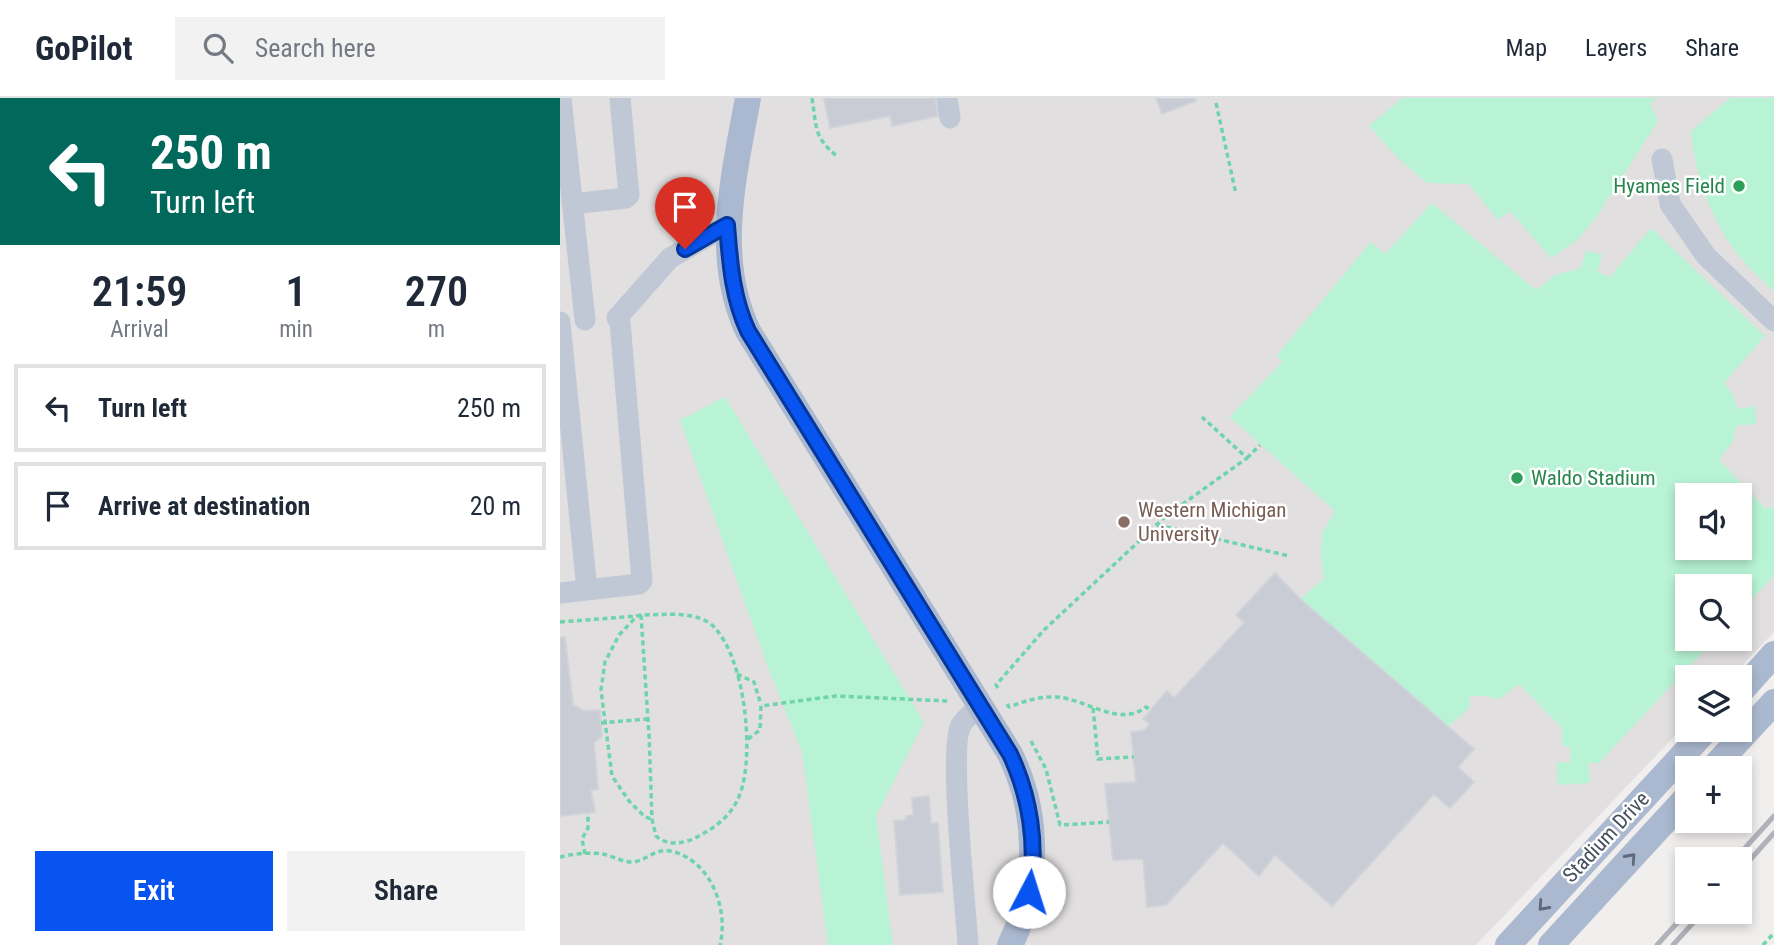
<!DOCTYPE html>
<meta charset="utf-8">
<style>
:root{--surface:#fff;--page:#f2f2f3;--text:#1f2937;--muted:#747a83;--line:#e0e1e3;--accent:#0854f1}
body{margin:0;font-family:"Roboto Condensed",sans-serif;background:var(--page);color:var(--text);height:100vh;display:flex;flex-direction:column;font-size:26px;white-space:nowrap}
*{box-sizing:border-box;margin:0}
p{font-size:23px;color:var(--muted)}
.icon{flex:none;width:38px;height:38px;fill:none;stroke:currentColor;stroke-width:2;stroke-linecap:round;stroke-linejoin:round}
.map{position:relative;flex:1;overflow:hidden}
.side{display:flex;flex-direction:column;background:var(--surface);width:560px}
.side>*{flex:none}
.guide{background:#00695c;color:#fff;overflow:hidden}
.fabs{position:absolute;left:1115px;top:385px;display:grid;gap:14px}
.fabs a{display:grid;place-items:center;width:77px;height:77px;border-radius:0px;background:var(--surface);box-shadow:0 4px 10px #0003;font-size:35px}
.pin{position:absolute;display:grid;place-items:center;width:60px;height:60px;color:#fff;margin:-72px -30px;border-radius:50% 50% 50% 0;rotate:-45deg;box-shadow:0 0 7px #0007}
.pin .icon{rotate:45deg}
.me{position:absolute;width:77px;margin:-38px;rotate:5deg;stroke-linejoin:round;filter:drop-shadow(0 0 5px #0008)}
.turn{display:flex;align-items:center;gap:24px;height:147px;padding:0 35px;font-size:32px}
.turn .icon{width:91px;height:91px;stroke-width:2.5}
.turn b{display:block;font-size:49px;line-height:60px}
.eta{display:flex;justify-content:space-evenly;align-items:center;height:119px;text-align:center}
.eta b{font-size:42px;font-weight:600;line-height:49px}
.cta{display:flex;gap:14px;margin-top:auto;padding:14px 35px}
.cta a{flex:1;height:80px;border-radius:0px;background:var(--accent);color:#fff;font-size:28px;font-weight:600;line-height:80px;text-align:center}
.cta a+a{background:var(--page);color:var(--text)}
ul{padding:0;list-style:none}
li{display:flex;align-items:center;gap:21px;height:88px;margin:0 14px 10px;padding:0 21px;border:4px solid var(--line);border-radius:0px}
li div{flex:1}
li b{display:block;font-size:26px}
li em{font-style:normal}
header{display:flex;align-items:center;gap:42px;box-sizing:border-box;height:98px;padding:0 35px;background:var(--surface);border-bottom:2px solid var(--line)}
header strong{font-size:33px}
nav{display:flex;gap:38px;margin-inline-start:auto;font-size:24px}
.search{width:490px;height:63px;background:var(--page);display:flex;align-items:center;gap:18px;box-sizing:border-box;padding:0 24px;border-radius:0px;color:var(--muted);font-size:26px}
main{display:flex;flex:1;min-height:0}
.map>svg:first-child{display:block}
.education{fill:#e2dfe0;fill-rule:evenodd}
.green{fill:#b8f3d5;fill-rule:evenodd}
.building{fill:#c9ccd4;stroke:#d1d3da;stroke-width:2}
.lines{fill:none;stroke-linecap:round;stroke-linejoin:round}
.path{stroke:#6dd4ac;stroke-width:3.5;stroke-dasharray:5 3.5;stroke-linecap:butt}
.minor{stroke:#c0c8d5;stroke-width:21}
.major{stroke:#abb9d0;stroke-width:26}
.rail{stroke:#afb2b9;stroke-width:5}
.oneway{stroke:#5e6a7a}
.route-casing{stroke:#05379d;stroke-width:18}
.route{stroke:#0854f1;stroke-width:12}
.leisure-dot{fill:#2e9e5b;stroke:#fff;stroke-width:2.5}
.education-dot{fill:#8d6e63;stroke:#fff;stroke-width:2.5}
.labels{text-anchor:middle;stroke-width:5;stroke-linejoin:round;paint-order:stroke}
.leisure-label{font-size:21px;fill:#27864d;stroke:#fff;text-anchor:end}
.education-label{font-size:21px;fill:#785e54;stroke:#fff;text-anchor:start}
.street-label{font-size:21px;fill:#444f5d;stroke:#fff}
</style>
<header>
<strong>GoPilot</strong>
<div class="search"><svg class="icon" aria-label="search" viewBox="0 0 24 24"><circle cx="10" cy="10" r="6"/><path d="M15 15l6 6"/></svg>Search here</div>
<nav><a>Map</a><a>Layers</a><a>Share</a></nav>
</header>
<main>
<section class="side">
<div class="guide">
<div class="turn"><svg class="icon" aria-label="left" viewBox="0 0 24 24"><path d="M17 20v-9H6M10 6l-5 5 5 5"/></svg><div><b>250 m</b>Turn left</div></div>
</div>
<div class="eta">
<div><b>21:59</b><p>Arrival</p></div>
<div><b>1</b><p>min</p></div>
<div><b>270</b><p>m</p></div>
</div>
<ul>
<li><svg class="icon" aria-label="left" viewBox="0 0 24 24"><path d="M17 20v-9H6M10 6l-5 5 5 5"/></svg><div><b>Turn left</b></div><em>250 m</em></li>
<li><svg class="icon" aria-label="arrive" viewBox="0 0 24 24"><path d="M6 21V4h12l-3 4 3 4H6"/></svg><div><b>Arrive at destination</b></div><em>20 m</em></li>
</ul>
<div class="cta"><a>Exit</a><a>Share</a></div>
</section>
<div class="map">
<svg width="1214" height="847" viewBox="0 0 1214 847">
<rect width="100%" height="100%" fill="#f1eeee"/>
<path class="education" d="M0,0H1214V534L1171,579H1127V625L916,847H0ZM1127,397H1180V450H1127ZM1127,488H1180V541H1127Z"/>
<path class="green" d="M842,0H1096L1090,6L1098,23L1037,118L1017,142L991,160L950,113L938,122L909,86L867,85L838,60L809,28Z
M1170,0H1214V193C1199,180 1184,166 1173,150C1150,117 1134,73 1131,33Z
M872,105L976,192L995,177L1021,170L1026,153L1042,156L1038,174L1050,179L1091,130L1205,238L1164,285L1173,296L1177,311L1195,308L1196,326L1176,328L1173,343L1159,362L1205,410H1214V477L1180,514V488H1127V541H1155L1039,665H1028L1030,685L998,687L996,665L1010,664V649L1002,648V630L959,586L939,601L926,598H909L910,609L888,629L740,501L764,481L761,459L762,435L775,413L670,319L722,264L717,257L811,144L825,156ZM1180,397V450H1127V397Z
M165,299L364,624L316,718L333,847H268L242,654L207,567L120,322Z"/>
<path class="building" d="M264,0H375L378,18L332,28L330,18L270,30Z
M596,0H635L636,3L602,16Z
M715,475L740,501L914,651L898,669L914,684L890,710L874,696L772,808L715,757L699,778L663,745L606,807L587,809L583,761L553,762L545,686L576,684L571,634L585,632L590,626L583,621L607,593L614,600L684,525L676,517Z
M5,539L13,607L24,613L40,612L42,638L34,645L38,691L31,692L35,714L0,718V540Z
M369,698L371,725H378L383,794L340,797L334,723L346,722V718L353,717L352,700Z"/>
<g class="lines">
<path class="path" d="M252,0C257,30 253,39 278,59
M656,5L676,96
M687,360L700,347
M598,427L729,458
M81,517L89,636L92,721L96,738C108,748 122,746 135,740C155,730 172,718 180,696C195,656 185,559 153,528C136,512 102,517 81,517L77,518L59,537L45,564L41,592L52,678L69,703L85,719L92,721
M0,524L77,518
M177,576L194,584L201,607
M438,590L436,587L484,532L606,418L687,360L642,319
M447,606L449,609C465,603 480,598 497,599C526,601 559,630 586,609L590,612
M533,610L538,661L574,659
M41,625L87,621
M188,641L200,632L201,608L275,598L390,603
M471,643L486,671L500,727L549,724
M25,756L22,741L28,730V715
M0,759C12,756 31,754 43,756C53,758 64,765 74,764C87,762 96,750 110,753C150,761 169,810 160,847
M1203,847L1214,835"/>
<path class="minor" d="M1,0L25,222
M387,0L390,20
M1102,61L1110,106L1146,158L1214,223
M12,106L66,100L69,97L60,0
M57,220L110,160L168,127
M0,224L27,492
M0,495L79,486L82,483L60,224L57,220
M408,847C406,811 388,651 401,627C405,620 414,614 420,608"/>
<path class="major" d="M188,0C174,77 153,159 188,233L450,656C479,715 480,788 450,847
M1180,594L1214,556
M1153,670L1214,604
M948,847L1146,632
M991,847L1127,699"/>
<path class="rail" d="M1175,761L1214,718
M1180,773L1214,735
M1097,847L1127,814
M1113,847L1143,814"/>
</g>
<defs><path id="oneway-chevron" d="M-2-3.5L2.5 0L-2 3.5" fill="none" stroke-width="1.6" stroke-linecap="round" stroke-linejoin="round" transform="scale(1.75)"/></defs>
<g class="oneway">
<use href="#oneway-chevron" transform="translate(1071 760) rotate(-48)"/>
<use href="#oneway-chevron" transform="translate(983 808) rotate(132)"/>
</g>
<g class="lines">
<g class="route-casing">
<path id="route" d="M125,151L167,127C170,163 172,199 188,233L450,656C470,698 478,749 469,794"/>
</g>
<use href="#route" class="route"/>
</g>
<g class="leisure-dot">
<circle cx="1179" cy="88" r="7"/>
<circle cx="957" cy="380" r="7"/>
</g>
<circle class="education-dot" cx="564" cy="424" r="7"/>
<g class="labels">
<g class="leisure-label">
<text x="1165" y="95">Hyames Field</text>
<text x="971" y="387" text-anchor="start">Waldo Stadium</text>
</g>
<g class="education-label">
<text x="578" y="419">Western Michigan<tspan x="578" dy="24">University</tspan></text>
</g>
<g class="street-label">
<text transform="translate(1046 739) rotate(-47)" y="7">Stadium Drive</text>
</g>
</g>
</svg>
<div class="fabs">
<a><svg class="icon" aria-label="sound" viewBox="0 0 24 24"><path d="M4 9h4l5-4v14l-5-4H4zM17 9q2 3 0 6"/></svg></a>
<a><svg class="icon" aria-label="search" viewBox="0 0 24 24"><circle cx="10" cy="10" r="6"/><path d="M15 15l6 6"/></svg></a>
<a><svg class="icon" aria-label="layers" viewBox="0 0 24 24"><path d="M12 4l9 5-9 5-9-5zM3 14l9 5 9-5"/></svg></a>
<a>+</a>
<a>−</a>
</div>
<div class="pin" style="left:125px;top:151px;background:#d93025"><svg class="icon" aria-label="arrive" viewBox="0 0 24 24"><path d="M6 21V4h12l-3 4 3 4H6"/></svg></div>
<svg class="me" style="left:469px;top:794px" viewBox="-20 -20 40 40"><circle r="19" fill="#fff"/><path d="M0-13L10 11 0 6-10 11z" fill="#0854f1"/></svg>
</div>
</main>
